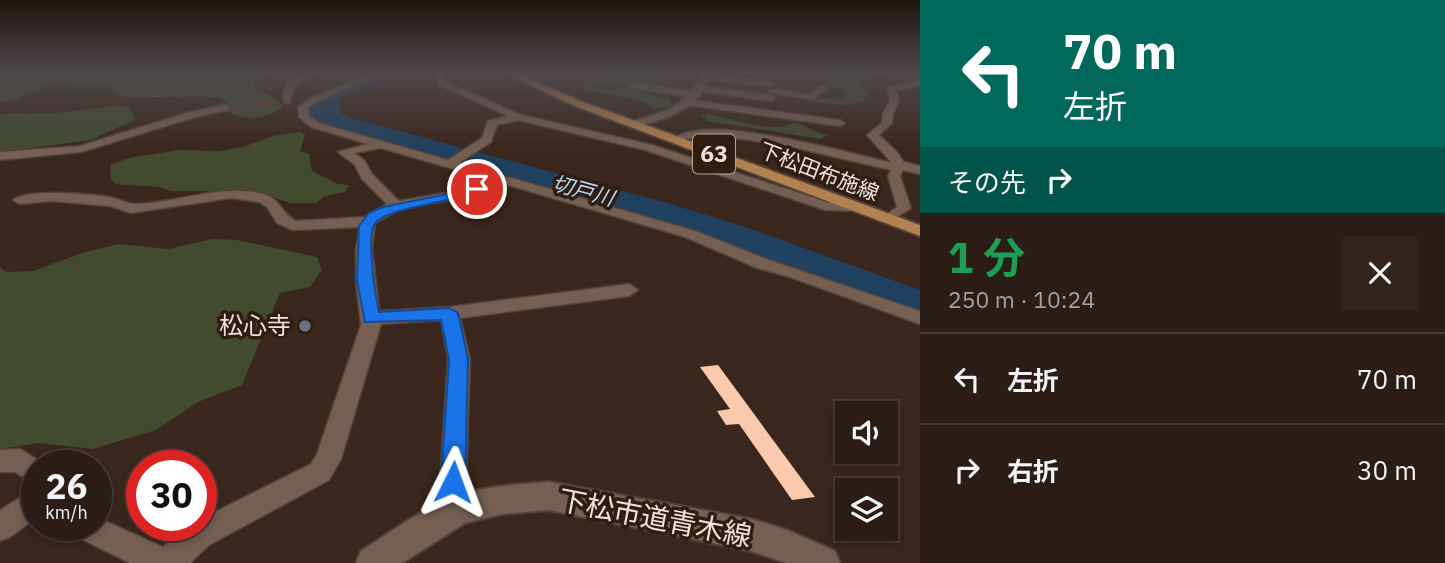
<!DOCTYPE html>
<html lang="ja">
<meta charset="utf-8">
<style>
:root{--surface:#2b1c15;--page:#33251e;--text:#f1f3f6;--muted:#a6a1a0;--line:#473a34}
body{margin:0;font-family:"IBM Plex Sans","Noto Sans JP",sans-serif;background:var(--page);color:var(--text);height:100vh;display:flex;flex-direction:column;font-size:26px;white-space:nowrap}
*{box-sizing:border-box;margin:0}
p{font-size:23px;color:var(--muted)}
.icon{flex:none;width:38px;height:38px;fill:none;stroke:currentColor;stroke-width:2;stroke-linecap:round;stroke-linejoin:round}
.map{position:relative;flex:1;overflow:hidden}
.details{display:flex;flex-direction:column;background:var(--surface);width:525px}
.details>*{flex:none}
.banner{background:#00695c;color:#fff;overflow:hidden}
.buttons{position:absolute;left:835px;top:401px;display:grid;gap:14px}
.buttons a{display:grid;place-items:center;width:63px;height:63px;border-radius:0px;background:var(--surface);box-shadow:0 4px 10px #0003,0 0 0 2px var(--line);font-size:35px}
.speed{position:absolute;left:21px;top:450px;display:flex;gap:14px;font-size:35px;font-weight:700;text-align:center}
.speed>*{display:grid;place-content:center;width:91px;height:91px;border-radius:50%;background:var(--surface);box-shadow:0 4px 10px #0003,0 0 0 2px var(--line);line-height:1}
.speed small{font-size:18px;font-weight:400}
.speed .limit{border:10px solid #d22;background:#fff;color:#111}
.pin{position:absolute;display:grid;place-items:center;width:60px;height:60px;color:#fff;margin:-30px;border:4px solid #fff;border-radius:50%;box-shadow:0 2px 7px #0007}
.me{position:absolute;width:77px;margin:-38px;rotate:3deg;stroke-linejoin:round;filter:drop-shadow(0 0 5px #0008)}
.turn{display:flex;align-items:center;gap:24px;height:147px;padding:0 28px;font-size:32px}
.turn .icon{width:91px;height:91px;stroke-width:2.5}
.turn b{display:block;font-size:49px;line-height:60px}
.then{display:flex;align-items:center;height:66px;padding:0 28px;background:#0003;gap:14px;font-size:26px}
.round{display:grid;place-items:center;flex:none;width:74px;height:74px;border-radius:0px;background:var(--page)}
.headline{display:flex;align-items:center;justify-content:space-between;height:119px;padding:0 28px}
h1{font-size:42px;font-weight:700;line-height:52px;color:#1e9e55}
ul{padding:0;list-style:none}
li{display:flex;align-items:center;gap:21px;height:91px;padding:0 28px;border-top:2px solid var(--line)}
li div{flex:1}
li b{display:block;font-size:26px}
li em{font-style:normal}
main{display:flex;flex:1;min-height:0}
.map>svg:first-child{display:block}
.green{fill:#424b2f}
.water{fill:#20405f}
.building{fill:#fac9ae}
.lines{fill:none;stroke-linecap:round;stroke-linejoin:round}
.minor-tunnel{stroke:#544239;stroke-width:9;stroke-dasharray:9 4.5;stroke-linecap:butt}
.minor-casing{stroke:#524239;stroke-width:3}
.tertiary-casing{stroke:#524239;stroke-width:4}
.primary-casing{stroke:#524239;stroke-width:4}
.minor{fill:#755f53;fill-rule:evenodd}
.tertiary{fill:#755f53;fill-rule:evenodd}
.primary{fill:#b18150;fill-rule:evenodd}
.route{fill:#1a73e8;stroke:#114b97;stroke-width:2}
.worship-dot{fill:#6b7280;stroke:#2f1d12;stroke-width:2.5}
.labels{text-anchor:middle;stroke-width:7;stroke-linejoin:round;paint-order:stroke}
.far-street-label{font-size:21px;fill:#efe2db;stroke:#2f1d12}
.far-water-label{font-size:21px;font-style:italic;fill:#b8d8fa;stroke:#2f1d12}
.shield{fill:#2f1d12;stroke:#b5a79f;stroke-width:2}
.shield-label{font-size:23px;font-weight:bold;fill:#efe2db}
.poi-label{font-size:24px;fill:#efe2db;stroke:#2f1d12;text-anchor:end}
.near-street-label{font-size:28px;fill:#efe2db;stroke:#2f1d12}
</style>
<main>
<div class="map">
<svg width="920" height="563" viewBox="0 0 920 563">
<rect width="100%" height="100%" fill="#39261c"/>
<path class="green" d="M0,73H273L255,80L254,88L272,96L284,106C269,119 244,122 227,111L228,103L220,98L203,96L134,98L120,96L111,87L76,85L64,80L54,81L16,99L0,102Z
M598,73H689H675L664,80L680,85L591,84L594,89H649V95L670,100L672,106L654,109L642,101L583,89L585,82L605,77Z
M827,73H889L860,82L859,87L868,93L863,101L847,105L803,102L825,98L841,100L848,93L843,89L827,86V78L833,76Z
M113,106L128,107L136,119L91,140L0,152V114L56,113Z
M709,114C732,120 758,128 781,127C787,127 791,122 797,123C806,125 813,133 828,135L821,139L708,121L701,115Z
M300,132L305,135L300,151L309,154L312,171L338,184L349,185L345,192L325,196L316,203H290L262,193L236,191H172L159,187L116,184L111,179L110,165L129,158L178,150L219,151L243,147L273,136Z
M212,239L237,240L317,257L322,270L310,287L280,293L242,385L198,402L156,430L93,449L38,443L0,449V267L6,272L33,271L85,252L119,244L168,249Z"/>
<path class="water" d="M383,73H397L345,95L339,101L341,113L351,118L671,204L751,229L920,290V314L686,228L328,127C320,123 309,119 308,108L320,99Z"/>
<path class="building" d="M718,365L815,497L792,500L739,424L726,425L717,411L730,409L700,367Z"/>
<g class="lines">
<path class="minor-tunnel" d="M225,108L272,102"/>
<g class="minor-casing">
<path id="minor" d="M310,73H322C302,84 294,77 290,103H284C279,84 294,77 310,73Z
M373,73H383L317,102L308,108L309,116L319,123L448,160L482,138L488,121L508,116L439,85L434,73H442L446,82L521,115L652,145L826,202L861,204V210L856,211L825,210L645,150L518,120L497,125L491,142L459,163L695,231L769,260L920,311V324L790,277L757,268L685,237L501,183L470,196L401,209L375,223L372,249L379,311L449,307L629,284L638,290L629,296L460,318L470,359L466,482L476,509L472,518L462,522L452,518L440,482L448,359L441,320L381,324L341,459L329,480L209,545L190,563H130L73,535L69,525H96V517L163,547L188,525H201V519L311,464L317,454L361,325L356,281V249L360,227L293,230L277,223L267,207L259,202L231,198L131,213L110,206L51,201L20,204L13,200C27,188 95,194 114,198C121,200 128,204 135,204C178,203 221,183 264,194C280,199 282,214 296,221L364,217L387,204L362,179L355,165L338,152L368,144L311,127L299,117L298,107L311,98ZM381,148L488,179L463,190L399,201L372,174L364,160L354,153Z
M706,74L770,81L774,84L770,87L703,78Z
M920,79V85L896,91L899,101L893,114L892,123L879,135L896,151L904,162L920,166V174L903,170L900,176L911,208L887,223L880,219L897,207L888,176L891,170L788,146L709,134L682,140L677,137C709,114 850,153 892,163L867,135L882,123L883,114L890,101L888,88Z
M630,82L697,92L701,95L697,98L627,87Z
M821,85L828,87L813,100L767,92L771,89L811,94Z
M701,86L771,95L776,98L771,101L698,91Z
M690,100L840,120L845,123L840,126L687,105V101Z
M225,105L230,108L228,110L195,117L81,152L0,160V152L80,146L190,112Z
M20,449L46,465L37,466V485L15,472H0V450Z
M37,487V517L10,537L0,541V510Z"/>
</g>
<g class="tertiary-casing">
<path id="tertiary" d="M703,73H711C700,100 684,113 656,121C647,124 638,127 629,126V122C664,113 685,108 703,73Z
M549,482L751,519L787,530L835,551L840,563H787L751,551L549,510L502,514L465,523L402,563H356L361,551C393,531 425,506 462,494C490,486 520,484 549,482Z"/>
</g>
<g class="primary-casing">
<path id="primary" d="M505,73H515L583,102L920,225V236L575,106Z"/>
</g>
<use href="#minor" class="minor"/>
<use href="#tertiary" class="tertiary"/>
<use href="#primary" class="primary"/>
</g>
<linearGradient id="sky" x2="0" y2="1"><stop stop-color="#1f150f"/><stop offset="0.48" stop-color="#4e474b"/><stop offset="1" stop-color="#4e474b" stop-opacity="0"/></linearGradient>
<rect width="920" height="151" fill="url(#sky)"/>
<path class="route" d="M477,186L483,189L481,192C461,200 381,208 374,225C367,241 375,294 379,312L449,308L458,313L468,359L465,482L462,490L453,493L444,490L441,482L449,359L441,320L365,322L357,281L359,226L369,213L383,207L458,192Z"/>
<circle class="worship-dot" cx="305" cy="326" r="7"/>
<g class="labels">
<g class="far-street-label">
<text transform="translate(819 172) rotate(21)" y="7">下松田布施線</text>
</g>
<g class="far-water-label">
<text transform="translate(583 191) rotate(15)" y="7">切戸川</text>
</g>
<rect class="shield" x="693" y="134.5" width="42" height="39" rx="5"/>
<g class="shield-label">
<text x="714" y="162">63</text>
</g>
<g class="poi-label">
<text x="291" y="334">松心寺</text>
</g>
<g class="near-street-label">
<text transform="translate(655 518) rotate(11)" y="10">下松市道青木線</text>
</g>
</g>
</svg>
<div class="buttons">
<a><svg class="icon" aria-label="sound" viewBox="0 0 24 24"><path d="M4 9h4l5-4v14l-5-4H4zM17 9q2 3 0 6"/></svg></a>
<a><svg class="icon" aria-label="layers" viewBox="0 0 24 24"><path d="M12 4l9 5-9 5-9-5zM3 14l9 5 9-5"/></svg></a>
</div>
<div class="speed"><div>26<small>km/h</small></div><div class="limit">30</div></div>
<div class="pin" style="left:477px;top:189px;background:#d93025"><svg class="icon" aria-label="arrive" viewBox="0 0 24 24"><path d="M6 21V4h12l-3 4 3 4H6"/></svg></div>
<svg class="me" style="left:453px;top:482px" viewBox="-20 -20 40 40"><path d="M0-17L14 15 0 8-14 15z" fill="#1a73e8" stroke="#fff" stroke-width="4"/></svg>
</div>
<section class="details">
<div class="banner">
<div class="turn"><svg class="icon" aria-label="left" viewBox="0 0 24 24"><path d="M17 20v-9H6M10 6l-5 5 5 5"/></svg><div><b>70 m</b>左折</div></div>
<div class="then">その先<svg class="icon" aria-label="right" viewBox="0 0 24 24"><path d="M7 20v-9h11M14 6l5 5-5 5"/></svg></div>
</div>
<div class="headline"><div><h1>1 分</h1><p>250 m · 10:24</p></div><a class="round"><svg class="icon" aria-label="close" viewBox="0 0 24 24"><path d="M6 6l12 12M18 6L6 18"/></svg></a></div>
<ul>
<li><svg class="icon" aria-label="left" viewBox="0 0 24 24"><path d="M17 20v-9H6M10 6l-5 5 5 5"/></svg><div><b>左折</b></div><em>70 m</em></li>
<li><svg class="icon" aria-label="right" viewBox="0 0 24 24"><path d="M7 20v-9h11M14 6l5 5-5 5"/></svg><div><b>右折</b></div><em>30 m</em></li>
</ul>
</section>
</main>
